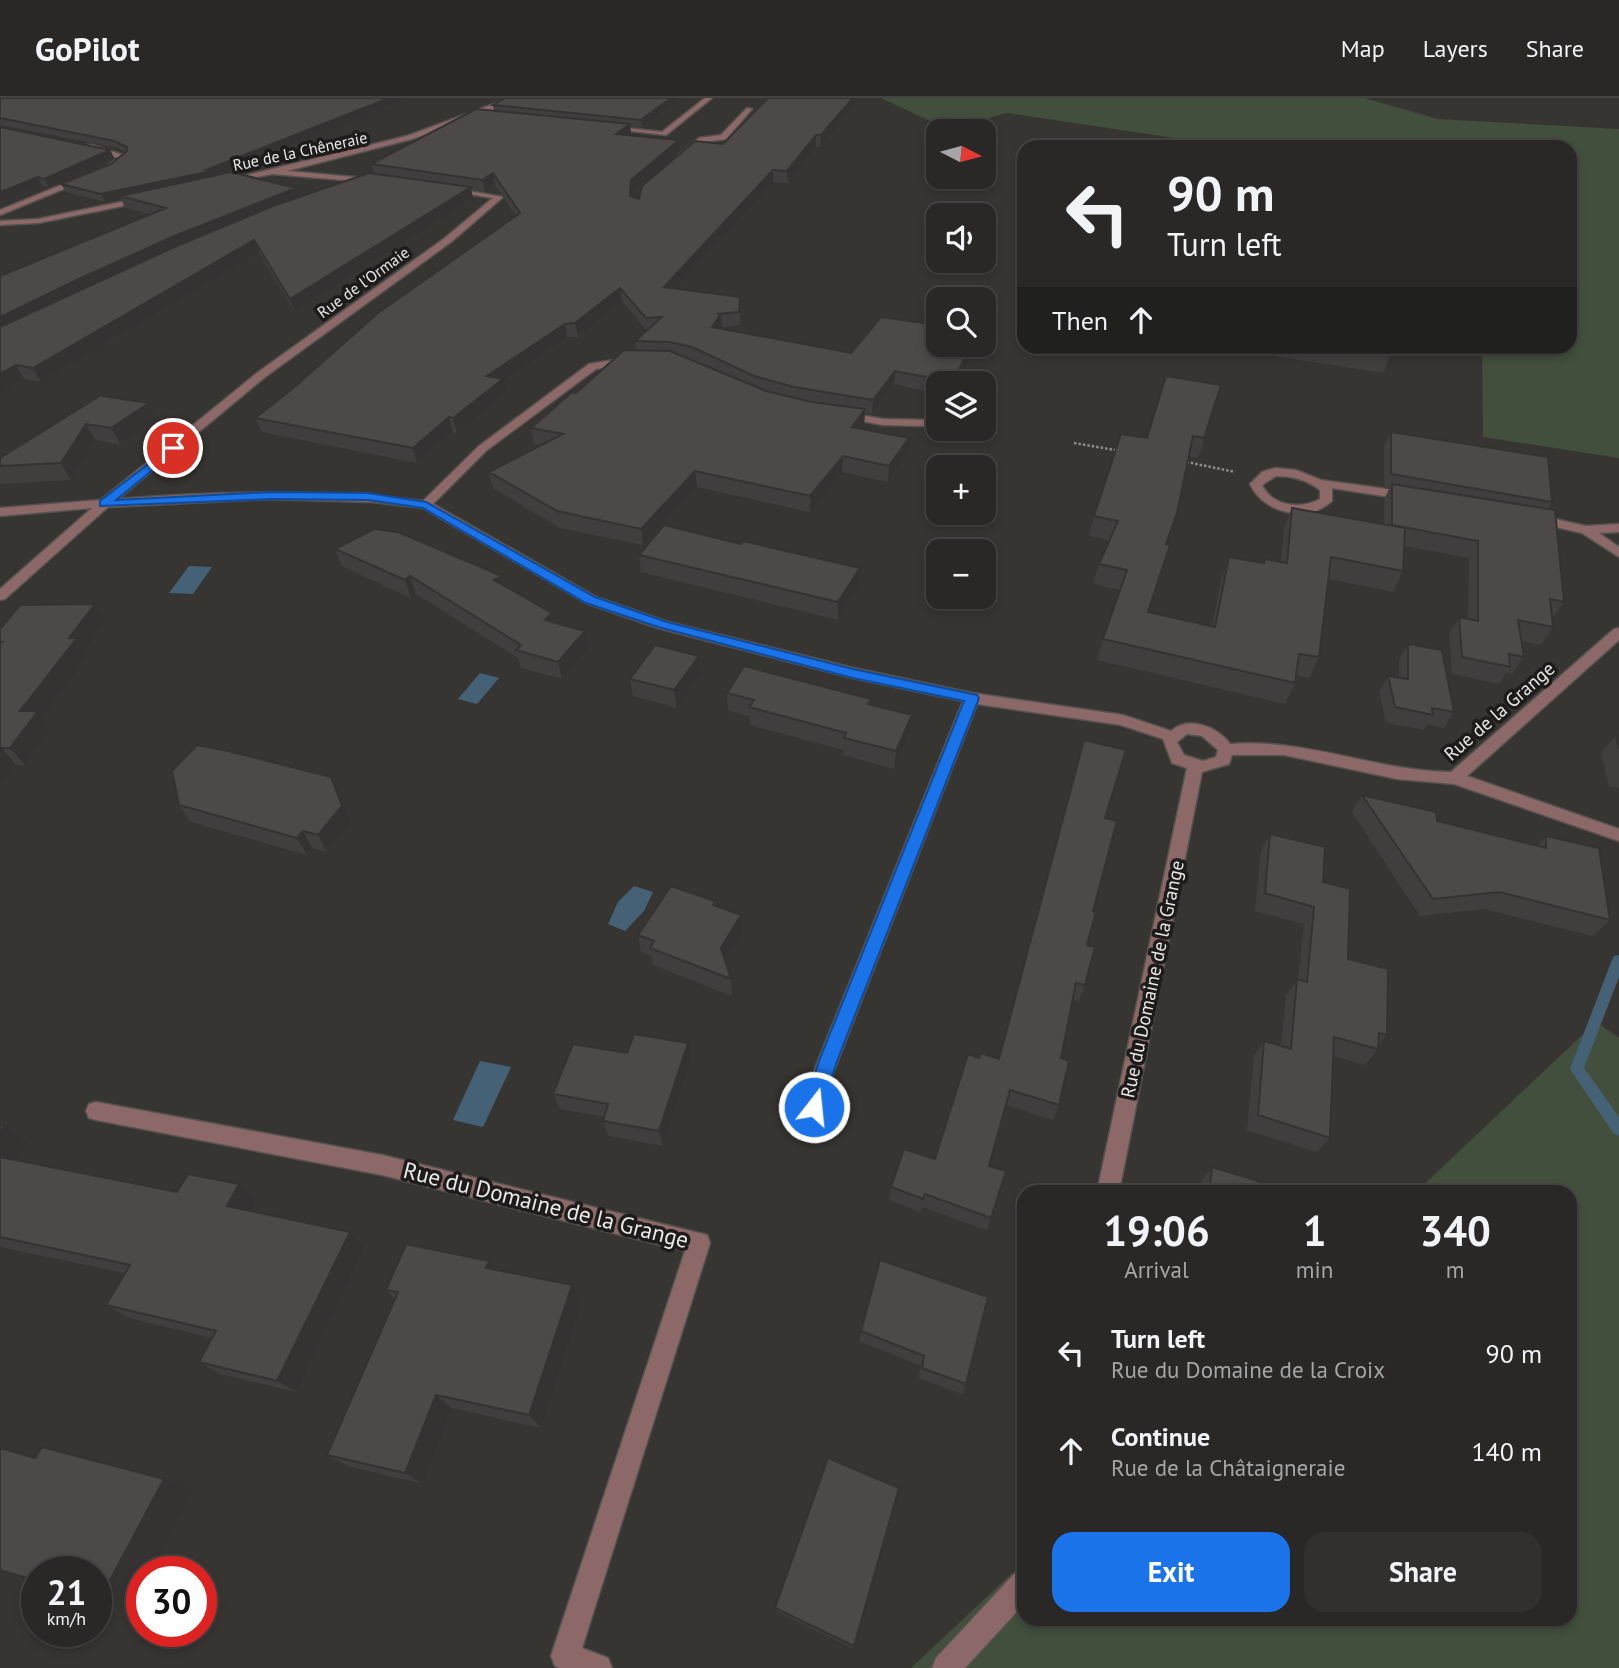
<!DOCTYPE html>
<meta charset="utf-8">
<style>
:root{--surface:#292826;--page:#31302e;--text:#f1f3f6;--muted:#a5a6a7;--line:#454443;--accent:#1a73e8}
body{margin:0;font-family:"PT Sans",sans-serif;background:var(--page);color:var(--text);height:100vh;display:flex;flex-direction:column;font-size:26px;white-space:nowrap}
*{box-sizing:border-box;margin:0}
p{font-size:23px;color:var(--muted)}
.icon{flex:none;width:38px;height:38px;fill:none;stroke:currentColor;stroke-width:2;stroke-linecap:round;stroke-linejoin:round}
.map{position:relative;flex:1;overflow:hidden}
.side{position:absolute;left:1017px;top:1087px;width:560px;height:441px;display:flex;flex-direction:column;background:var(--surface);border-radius:21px;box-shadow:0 4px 10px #0003,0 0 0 2px var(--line)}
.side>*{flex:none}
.top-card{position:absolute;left:1017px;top:42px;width:560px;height:214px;border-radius:21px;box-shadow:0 4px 10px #0003,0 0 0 2px var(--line);background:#292826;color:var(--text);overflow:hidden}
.needle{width:46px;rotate:96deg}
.tools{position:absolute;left:926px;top:21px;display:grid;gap:14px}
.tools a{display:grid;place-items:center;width:70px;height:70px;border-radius:14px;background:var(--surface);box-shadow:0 4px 10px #0003,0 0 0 2px var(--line);font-size:35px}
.speed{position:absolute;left:21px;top:1458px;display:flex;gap:14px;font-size:35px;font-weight:700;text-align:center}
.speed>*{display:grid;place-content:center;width:91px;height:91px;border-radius:50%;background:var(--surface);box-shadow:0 4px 10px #0003,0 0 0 2px var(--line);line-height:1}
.speed small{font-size:18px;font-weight:400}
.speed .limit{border:10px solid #d22;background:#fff;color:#111}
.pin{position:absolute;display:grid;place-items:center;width:60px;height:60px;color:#fff;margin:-30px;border:4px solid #fff;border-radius:50%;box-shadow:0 2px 7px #0007}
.me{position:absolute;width:77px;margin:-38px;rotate:16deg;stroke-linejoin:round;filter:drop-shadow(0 0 5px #0008)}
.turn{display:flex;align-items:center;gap:24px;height:147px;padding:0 35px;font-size:32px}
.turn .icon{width:91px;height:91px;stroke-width:2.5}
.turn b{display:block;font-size:49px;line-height:60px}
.then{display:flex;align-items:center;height:66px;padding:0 35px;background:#0003;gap:14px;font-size:26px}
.eta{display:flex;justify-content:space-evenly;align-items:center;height:119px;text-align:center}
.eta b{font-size:42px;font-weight:600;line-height:49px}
.cta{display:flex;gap:14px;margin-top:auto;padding:14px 35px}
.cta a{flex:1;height:80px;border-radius:21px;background:var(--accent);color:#fff;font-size:28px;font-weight:600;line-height:80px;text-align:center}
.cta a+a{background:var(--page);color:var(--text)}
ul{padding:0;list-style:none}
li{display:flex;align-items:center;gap:21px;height:98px;padding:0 35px}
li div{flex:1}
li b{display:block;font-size:26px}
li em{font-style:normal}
header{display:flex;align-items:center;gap:42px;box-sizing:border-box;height:98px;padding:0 35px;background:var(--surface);border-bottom:2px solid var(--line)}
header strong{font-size:33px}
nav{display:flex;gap:38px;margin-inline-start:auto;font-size:24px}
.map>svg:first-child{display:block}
.green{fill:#414f3c}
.water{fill:#446176}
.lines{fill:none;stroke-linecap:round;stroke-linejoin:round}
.stream{fill:#446176;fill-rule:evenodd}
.street-casing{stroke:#54524f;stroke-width:3}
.path{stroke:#8d8c89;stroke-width:2.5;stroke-dasharray:2.5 2;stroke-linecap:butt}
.street{fill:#8d6869;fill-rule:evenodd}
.wall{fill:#413f3d}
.shaded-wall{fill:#353332}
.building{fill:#4c4947;stroke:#353332;stroke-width:2}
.route{fill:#1a73e8;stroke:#114b97;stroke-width:2}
.labels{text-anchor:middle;stroke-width:7;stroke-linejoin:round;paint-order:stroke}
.far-street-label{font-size:16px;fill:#eae9e7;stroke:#1d1c1b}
.street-label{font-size:19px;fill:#eae9e7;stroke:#1d1c1b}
.near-street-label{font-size:23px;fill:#eae9e7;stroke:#1d1c1b}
</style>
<header>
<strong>GoPilot</strong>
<nav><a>Map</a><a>Layers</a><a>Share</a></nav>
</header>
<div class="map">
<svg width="1619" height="1570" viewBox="0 0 1619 1570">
<rect width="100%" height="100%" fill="#373532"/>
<path class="green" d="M881,0H1364L1438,21L1619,31V360L1483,339L1482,249L1570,248V49H1234L1007,15L947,31Z
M1596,924L1619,940V1570H911L1024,1464V1521H1570V1094H1416Z"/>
<path class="water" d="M189,468L212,469L193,496L169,495Z
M480,575L499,580L477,606L458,601Z
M634,788L653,794L644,813L625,833L608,826L618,804Z
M480,963L511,969L483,1029L453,1022Z"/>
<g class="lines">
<path class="stream" d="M1619,857V879L1584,970L1619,1019V1038L1614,1036L1570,971L1612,862L1614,858Z"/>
<g class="street-casing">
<path id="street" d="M510,0H519L483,17L412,41L287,73L376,81L379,85L272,76L227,85L223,83L407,38Z
M705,0H712L666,37L605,30L608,28L662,34Z
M747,10L752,11L726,41L704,44L686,60H680V56L699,40L721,37Z
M86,47H92L129,59L113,72H107V68L119,60L86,51Z
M81,79L88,81L0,117V112Z
M446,89L503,99L451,144L265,279L118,401C220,393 321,391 423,403L479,348L589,266L632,259L637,262L636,264L596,271L487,352L433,406L596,499L668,524L853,570L972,595L1123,617L1171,633C1189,617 1218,629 1230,646C1306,640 1376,673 1451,674L1614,531L1619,530V542L1467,678L1619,731V743L1454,686L1397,681L1284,657H1232L1229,666L1202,674L1119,1094H1097L1187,670L1172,665L1163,641L1121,627L977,606L828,988L821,1016L814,1018L807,1016L804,1009L808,988L963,603L853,580L658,530L586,505L423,410L373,404L267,401L108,409L5,501L0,502V491L92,410L0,418V410L101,402L257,275L445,140L493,100L449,93ZM1187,636L1202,638L1218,652L1216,659L1203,663L1184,657L1177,644Z
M145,99L148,103L38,125L0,127V123L38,121Z
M843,314L883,321L929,322L935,325L929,328L883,327L839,319L838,317Z
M1275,370L1296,372L1321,382L1409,394L1415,398L1409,402L1332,390V403C1308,426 1263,415 1250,386L1262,374ZM1276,378C1293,378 1307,382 1320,392V401C1300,412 1272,408 1262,387Z
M1533,416L1586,428L1619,426V434L1599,435L1619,449V459L1582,435L1529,423L1527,420Z
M96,1004L382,1057L707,1137L710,1145L582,1550L608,1560L612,1570H560L555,1568L551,1558L685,1153L382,1077L96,1022L89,1020L86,1013L89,1006Z
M1024,1472V1506L965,1570H932L936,1560L1014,1476Z"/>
</g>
<path class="path" d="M1074,345L1121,353
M1182,363L1235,374"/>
<use href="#street" class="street"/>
</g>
<path class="wall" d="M0,0H409L213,78L296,90L299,99L374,75L371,66L494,13L493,7L682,0L642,29L630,28L631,37L679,42L680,53L632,94V99L639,101L723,46L856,7L820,49H816L788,85L773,84L676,191L740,212V227L722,229L721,231L851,255L938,247H978L957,285H938V296L894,286L872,316L865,315L864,327L861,331L908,356L888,384L842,374L810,414L697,389L643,447L560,430L493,390L489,374L541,347L534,346L531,330L576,295L636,252L635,243L647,233L622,203L578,239H567L504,283L507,295L457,335L453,334L417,365L262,334L255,320L516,118L495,87L485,94L471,92L473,101L295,214L259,155L41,284L24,281L0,295V178L150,116L125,110L121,101L105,104L66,94L61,86L111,66L126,54L118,50L0,27Z
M0,29L110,52L114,60L49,89L42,88L0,104Z
M1270,248H1394L1383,275L1267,257Z
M1221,287L1198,360L1189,358L1148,514L1212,528L1222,479L1229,459L1263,465L1265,461L1281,464L1284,430L1292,410L1384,426V402L1389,391L1384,390V348L1391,334L1552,404L1548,411L1564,504L1552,521L1553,529L1541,547L1521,543L1524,559L1512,576L1506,575L1499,586L1452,576L1449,536L1459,519L1468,520L1469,460L1404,448L1403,473L1393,494L1328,481L1319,559L1309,580L1296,577L1295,585L1285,606L1097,562L1103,541L1120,492L1093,486L1099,466L1109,442L1089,438L1094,418Z
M106,294L108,299L158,321L121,347L95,342L71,382L0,386V360Z
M335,451L502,478L504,488L552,515L554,525L585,533L589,550L562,581L521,570L518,560L416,496L411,500L342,468Z
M639,457L860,470L859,487L838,522L641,474Z
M95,506L106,524L85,552L89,557L42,619L51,630L25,667H16L0,689V531Z
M1408,546L1454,614L1444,630L1427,626L1424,632L1386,625L1379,593L1388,578L1399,579V561Z
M699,558L701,576L677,610L633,598L630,581Z
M727,595L870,606L912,617L910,634L894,671L843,657V652L750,627V618L728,613Z
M1616,637L1619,638V690L1609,688L1601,655Z
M340,696L351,725L327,754L312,750L307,757L191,724L179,707Z
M1362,697L1437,723L1537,748L1546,738L1610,822L1593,838L1484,811L1420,818L1352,714Z
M1105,720L1093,813L1087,847L1085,887L1079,903L1073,902L1061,960L1059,1007L1053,1022L1006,1007L989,1068L991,1120L987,1132L922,1109L920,1114L889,1102L891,1089L935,1061L979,960H999Z
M1270,736L1323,784L1348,861L1387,937L1379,946L1378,951L1365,967L1333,958L1330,1040L1317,1054L1247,1032L1254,958L1264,943L1281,948L1286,897L1298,881L1304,826L1255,813L1261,753Z
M715,803V808L742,834L725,863L731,881L732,898L653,867L651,858L641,854L638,837Z
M627,955L691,961L663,1048L608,1038L603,1023L604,1019L560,1011L553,996Z
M0,1027L5,1028L28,1045L16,1062L177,1094L239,1086L257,1102L251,1113L365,1149L296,1294L220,1276L199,1264L212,1240L129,1220L106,1207L124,1175L0,1149Z
M1212,1069L1278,1094H1200L1201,1083Z
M489,1163L495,1172L572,1187L582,1204L541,1330L452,1310L423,1386L348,1368L327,1357L395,1201L386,1192Z
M988,1199L966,1286L962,1296L918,1280L921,1268L859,1243L861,1233Z
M775,1510L854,1548L852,1550L776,1513Z"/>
<path class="shaded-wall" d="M389,0H409L213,78L120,98L121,101L105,104L101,96L206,72Z
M671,0H682L642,29L641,22Z
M853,0H856V7L820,49L821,37Z
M630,26L631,37L616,36Z
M816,37V49L788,85L787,73Z
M679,42L680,53L632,94L631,110L630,98L631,82Z
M110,52L114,60L49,89L44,81Z
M773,72V84L666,202L664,189Z
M493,75L495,87L485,94L482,82Z
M38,79L42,88L0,104V94Z
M471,89L473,101L295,214L290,201Z
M296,90L300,102L0,236V219L81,180L172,139Z
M254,142L259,155L41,284L33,270Z
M620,190L622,203L578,239L575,225Z
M721,216L722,229L713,243L712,229Z
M565,226L567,239L504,283L507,295L457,335L453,320L487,278Z
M972,247H978L957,285H952Z
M16,267L24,281L0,295V276Z
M895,273L894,286L872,316L873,302Z
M149,305L158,321L121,347L111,330Z
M865,311L864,327L851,345L852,329Z
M449,319L453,334L417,365L413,350Z
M86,326L95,342L71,382L61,365Z
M909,340L908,356L888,384L889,368Z
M843,358L842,374L810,414V398Z
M695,373L697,389L643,447L641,431Z
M860,470L859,487L838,522V504Z
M410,478L416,496L411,500L405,482Z
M502,478L506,495L494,482Z
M95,506L106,524L85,552L89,557L42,619L51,630L25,667L10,650L20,613L69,540Z
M552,515L556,533L545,522Z
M585,533L589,550L562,581L558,564Z
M699,558L701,576L677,610L674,592Z
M912,617L910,634L894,671L896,653Z
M2,650L16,667L0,689V652Z
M331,679L340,696L351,725L327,754L318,737Z
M303,733L312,750L307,757L297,740Z
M741,817L742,834L723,867L721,850Z
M688,945L691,961L663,1048L659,1033Z
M5,1028L28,1045L8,1073L0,1067V1034Z
M239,1086L257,1102L245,1124L227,1108Z
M350,1134L365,1149L296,1294L277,1283Z
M489,1163L502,1181L486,1170Z
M572,1187L582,1204L541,1330L529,1317Z
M436,1297L452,1310L423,1386L405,1375Z
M164,1381L193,1392L151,1474H142V1492L134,1506L100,1501Z"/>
<path class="building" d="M0,0H389L206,72L211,73L101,96L61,86L111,66L127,53V49L114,43L0,20Z
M505,0H671L641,22L493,7Z
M768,0H853L821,37H816L787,73L773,72L664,189L740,199L739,214L717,216H721L712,229L851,255L881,219L938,227V247H972L952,284L895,273L873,302L794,289L754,278L692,249L670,244L635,243L662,219L646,220L620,190L575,225L565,226L487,278L503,281L453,320L449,319L413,350L255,320L291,292L378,215L520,115L493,75L482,82L371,66L476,11L630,26L616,36L679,42L631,82L630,98L639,101L642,88L695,43L723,46Z
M0,29L110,52L44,81L38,79L0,94Z
M1147,45L1180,49H1145Z
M231,74L296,90L172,139L81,180L0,219V178L166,110L120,98Z
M369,75L471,89L290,201L254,142L33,270L16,267L0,276V229L179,147L273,108Z
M624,252L670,253L766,293L812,304L865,311L852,329L909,340L889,368L843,358L810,398L695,373L641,431L557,413L489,374L563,336L531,330L572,294L576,295Z
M1166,278L1221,287L1204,340L1193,338L1177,415L1166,446L1170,447L1148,514L1215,529L1229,459L1264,465L1265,461L1287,465L1292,410L1405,430L1403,473L1331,459L1319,559L1299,556L1295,585L1103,541L1127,472L1099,466L1118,423L1094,418L1121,336L1147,340Z
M106,294L103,298L149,305L111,330L86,326L61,365L0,368V360Z
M1391,334L1548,359L1552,404L1391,376Z
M1392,386L1555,412L1564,504L1550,501L1553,529L1518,522L1524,559L1509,556L1510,569L1462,559L1459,519L1478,523V443L1392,427Z
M664,427L741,446L743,443L860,470L838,504L639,457Z
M374,431L398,434L502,478L494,482L552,515L545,522L585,533L558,564L516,552L521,547L410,478L405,482L335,451Z
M95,506L69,540H77L20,613H38L10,650H2L0,652V546L2,544H0V531L20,507Z
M1408,546L1442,552L1454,614L1432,610L1433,617L1395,609L1388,578L1408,581Z
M655,547L699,558L674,592L630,581Z
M744,568L871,601L868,606L912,617L896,653L844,640L846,635L749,609L754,602L727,595Z
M1616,637L1619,638V651Z
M1084,642L1126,652L1105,720L1117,723L1093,813L1096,814L1087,847L1095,849L1085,887L1076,885L1061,960L1069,963L1059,1007L1010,992L989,1068L1006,1073L991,1120L925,1096L923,1101L891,1089L904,1051L935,1061L968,956L979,960L981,955L999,961Z
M197,647L228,653L331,679L342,708L318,737L303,733L297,740L179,707L172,673Z
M1362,697L1436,714L1437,723L1546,750V738L1599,750L1610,822L1499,794L1433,801Z
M1270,736L1325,749L1323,784L1350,791L1348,861L1388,871L1387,937L1379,935L1378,951L1334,939L1330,1040L1258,1017L1264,943L1291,951L1297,881L1307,884L1314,809L1265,795Z
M671,788L715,803L713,807L741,817L721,850L731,881L650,850L654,843L638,837Z
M634,936L688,945L659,1033L603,1023L608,1006L553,996L573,946L627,955Z
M0,1027L5,1028L0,1034Z
M0,1059L177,1094L188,1076L239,1086L227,1108L350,1134L277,1283L199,1264L216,1233L106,1207L130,1167L0,1139Z
M1212,1069L1278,1089V1094H1209Z
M406,1146L489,1163L486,1170L572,1187L529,1317L436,1297L405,1375L327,1357L398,1194L386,1192Z
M880,1162L988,1199L966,1286L922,1270L924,1258L861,1233Z
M42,1349L164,1381L100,1501L96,1500V1474H37V1483L0,1472V1350L35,1360Z
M828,1360L899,1390L854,1548L775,1510Z"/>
<path class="route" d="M173,347L179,350L177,352L116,402L272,394L368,395L426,404L595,499L667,524L853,571L977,597L979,600L837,963L820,1015L814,1017L807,1015L804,1009L819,963L964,603L853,580L658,529L586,505L423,410L368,402L272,401L100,408V403Z"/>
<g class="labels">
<g class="far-street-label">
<text transform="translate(300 53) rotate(-12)" y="6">Rue de la Chêneraie</text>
<text transform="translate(363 184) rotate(-36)" y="6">Rue de l'Ormaie</text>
</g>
<g class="street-label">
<text transform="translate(1499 613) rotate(-41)" y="7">Rue de la Grange</text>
<text transform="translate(1152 881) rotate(-78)" y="7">Rue du Domaine de la Grange</text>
</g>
<g class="near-street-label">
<text transform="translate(546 1107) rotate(14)" y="8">Rue du Domaine de la Grange</text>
</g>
</g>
</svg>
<div class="tools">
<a><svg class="needle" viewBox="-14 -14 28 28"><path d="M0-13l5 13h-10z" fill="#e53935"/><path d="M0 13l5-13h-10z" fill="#a5a6a7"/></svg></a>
<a><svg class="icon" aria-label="sound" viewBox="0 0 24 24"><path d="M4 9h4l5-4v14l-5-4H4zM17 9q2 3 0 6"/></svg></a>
<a><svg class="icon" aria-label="search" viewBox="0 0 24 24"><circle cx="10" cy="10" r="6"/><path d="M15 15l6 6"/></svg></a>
<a><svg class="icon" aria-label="layers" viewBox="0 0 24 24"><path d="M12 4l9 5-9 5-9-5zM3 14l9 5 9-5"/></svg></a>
<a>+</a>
<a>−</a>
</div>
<div class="speed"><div>21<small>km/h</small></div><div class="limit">30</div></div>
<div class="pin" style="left:173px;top:350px;background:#d93025"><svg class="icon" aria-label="arrive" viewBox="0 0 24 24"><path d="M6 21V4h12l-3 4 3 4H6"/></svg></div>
<svg class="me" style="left:814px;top:1009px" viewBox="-20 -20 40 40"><circle r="17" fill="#1a73e8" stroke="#fff" stroke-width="3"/><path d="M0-11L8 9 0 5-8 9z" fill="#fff"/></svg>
<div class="top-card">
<div class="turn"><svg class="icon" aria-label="left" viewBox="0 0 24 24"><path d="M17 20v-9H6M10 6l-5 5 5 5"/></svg><div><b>90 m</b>Turn left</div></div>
<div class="then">Then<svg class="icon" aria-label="ahead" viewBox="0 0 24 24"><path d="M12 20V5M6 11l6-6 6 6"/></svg></div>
</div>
<section class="side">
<div class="eta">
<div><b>19:06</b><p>Arrival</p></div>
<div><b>1</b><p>min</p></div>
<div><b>340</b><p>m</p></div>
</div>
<ul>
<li><svg class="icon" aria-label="left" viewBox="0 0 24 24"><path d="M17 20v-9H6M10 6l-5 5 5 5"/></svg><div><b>Turn left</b><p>Rue du Domaine de la Croix</p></div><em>90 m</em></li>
<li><svg class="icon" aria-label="ahead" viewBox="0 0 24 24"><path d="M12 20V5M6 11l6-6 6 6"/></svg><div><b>Continue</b><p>Rue de la Châtaigneraie</p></div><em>140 m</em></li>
</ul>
<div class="cta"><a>Exit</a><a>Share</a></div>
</section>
</div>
